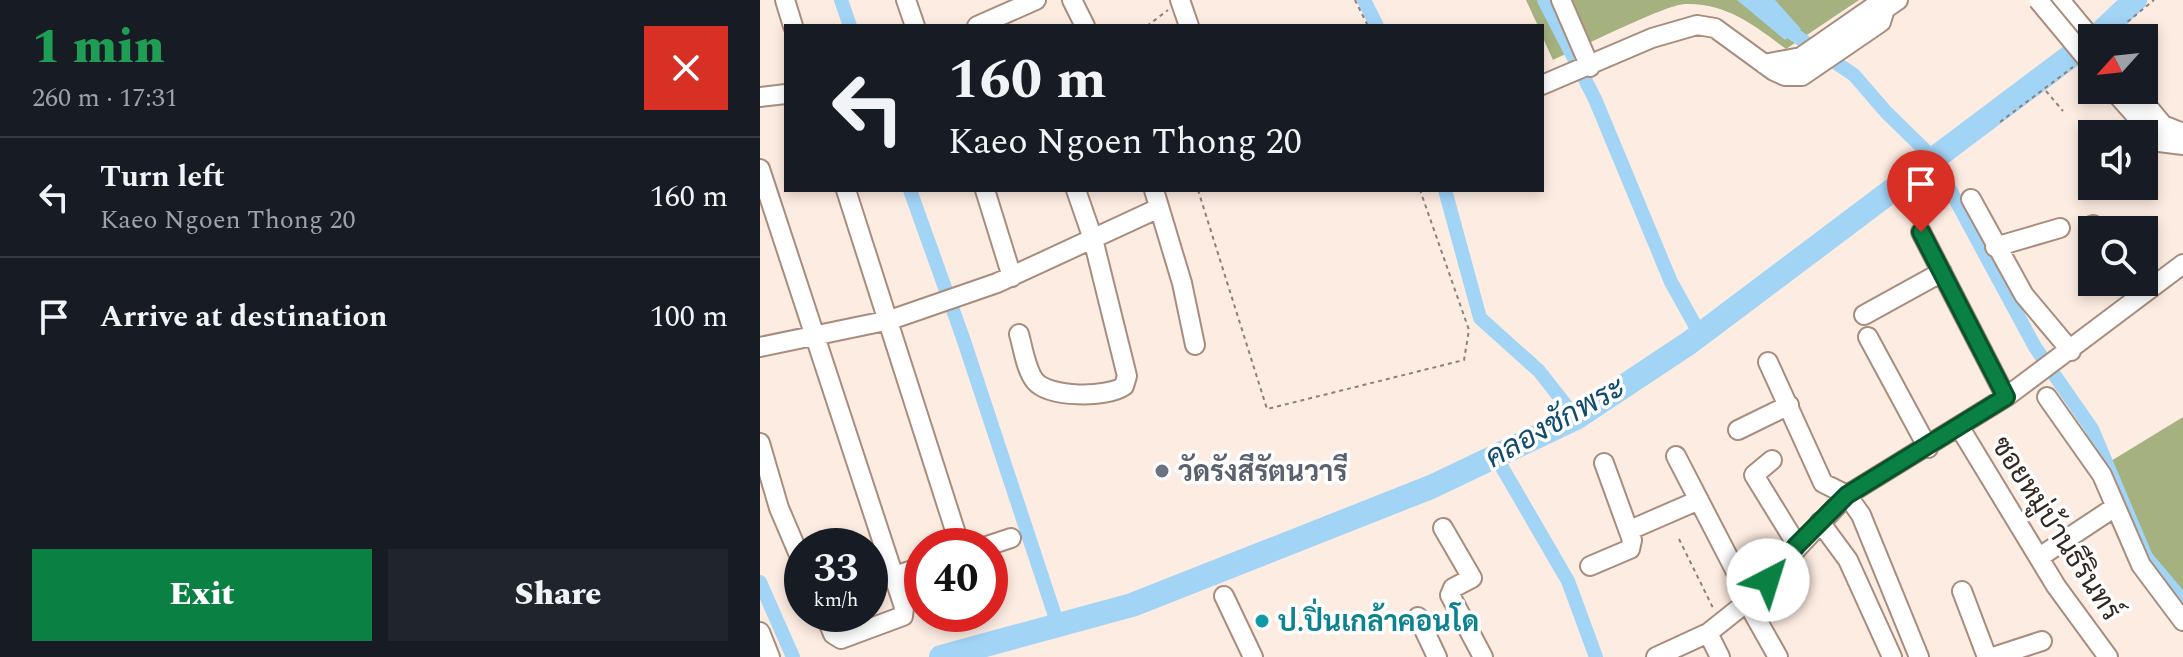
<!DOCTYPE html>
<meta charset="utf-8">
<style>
:root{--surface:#171b24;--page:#20242c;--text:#f1f3f6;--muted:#9ea1a6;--line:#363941;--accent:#0b8043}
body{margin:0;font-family:Spectral,Sarabun,serif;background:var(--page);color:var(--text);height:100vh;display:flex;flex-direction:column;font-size:30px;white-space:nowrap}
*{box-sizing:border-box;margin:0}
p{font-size:26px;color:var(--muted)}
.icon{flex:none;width:44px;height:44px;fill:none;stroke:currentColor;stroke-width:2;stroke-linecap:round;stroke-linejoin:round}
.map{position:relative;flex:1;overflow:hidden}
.drawer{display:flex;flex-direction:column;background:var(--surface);width:760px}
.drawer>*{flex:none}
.top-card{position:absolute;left:24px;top:24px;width:760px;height:168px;border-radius:0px;box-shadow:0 4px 12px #0003;background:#171b24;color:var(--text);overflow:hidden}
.needle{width:52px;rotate:243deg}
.controls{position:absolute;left:1318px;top:24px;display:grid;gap:16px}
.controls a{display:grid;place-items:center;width:80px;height:80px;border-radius:0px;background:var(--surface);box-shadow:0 4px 12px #0003;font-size:40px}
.speed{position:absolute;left:24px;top:528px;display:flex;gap:16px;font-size:40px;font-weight:700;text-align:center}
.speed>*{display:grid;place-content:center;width:104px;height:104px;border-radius:50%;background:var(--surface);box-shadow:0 4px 12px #0003;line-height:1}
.speed small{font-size:20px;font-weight:400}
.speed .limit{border:12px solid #d22;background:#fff;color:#111}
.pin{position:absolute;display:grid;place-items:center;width:68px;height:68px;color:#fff;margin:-82px -34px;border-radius:50% 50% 50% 0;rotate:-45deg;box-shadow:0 0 8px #0007}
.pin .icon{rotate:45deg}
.me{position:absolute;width:88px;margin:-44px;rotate:40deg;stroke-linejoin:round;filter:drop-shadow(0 0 6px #0008)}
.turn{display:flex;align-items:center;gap:28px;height:168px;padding:0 32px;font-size:36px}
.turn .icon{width:104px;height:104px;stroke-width:2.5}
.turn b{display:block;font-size:56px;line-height:68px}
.round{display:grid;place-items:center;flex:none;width:84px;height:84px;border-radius:0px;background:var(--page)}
.headline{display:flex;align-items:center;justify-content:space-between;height:136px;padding:0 32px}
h1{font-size:48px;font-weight:800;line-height:60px;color:#1e9e55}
.cta{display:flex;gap:16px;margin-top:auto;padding:16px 32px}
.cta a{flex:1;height:92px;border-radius:0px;background:var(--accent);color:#fff;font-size:32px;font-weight:800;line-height:92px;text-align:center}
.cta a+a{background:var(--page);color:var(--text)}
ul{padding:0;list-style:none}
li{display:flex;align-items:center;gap:24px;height:120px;padding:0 32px;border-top:2px solid var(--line)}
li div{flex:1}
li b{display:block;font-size:30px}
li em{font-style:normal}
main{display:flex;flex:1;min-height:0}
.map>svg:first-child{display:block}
.forest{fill:#a5b17e}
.water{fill:#a2d4f6}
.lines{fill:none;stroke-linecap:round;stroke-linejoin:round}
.canal{stroke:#a2d4f6;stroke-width:14}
.river{stroke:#a2d4f6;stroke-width:24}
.minor-casing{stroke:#a88d7e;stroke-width:22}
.path{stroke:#8e8078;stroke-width:2;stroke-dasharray:4 4;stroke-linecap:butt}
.minor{stroke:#fff;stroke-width:18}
.minor-bridge-casing{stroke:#a88d7e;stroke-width:22;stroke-linecap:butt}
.minor-bridge{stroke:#fff;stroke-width:18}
.route-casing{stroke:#07532c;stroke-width:20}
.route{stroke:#0b8043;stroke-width:14}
.worship-dot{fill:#6b7280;stroke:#fff;stroke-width:3}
.culture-dot{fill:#0f9aa8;stroke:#fff;stroke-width:3}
.labels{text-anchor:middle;stroke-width:7;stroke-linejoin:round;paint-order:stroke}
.worship-label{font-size:28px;font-weight:bold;fill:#5b616d;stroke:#fff;text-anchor:start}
.street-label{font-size:28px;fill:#322721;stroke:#fff}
.culture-label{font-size:28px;font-weight:bold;fill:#0d838f;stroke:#fff;text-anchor:start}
.water-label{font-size:30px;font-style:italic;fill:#114b6d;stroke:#fff}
</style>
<main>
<section class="drawer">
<div class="headline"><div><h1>1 min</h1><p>260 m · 17:31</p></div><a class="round" style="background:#d93025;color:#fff"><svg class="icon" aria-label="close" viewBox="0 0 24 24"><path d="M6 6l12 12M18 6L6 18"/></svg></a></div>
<ul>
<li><svg class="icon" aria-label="left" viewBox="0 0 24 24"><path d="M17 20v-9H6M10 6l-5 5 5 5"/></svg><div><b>Turn left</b><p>Kaeo Ngoen Thong 20</p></div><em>160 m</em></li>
<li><svg class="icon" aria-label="arrive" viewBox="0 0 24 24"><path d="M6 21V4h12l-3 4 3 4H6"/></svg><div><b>Arrive at destination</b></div><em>100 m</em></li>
</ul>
<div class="cta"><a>Exit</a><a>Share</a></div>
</section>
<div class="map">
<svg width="1423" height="657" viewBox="0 0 1423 657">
<rect width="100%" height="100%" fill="#fdece2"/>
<path class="forest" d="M766,0H1099L1026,49C996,26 965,2 925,4C904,5 818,49 793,60L782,36V26H778Z
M1423,417V593L1391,555L1351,461Z"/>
<path class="water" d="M977,0H1015L1041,29L1025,40Z"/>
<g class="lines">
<path class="canal" d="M81,0L90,26
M604,0L617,26
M784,0L835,99L911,282L940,334
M1020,25L1094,75L1126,112L1173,158L1275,347L1332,429L1386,557L1423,601
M150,190L203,338L298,625
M685,190L720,318L779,371L816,418
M736,457L808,581L836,657
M0,582L33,657"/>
<path class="river" d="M1335,38L1375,0
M181,657L372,605L671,487L816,418L929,343L1332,40"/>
<g class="minor-casing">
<path id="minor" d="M25,0L33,26
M146,0L155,26
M312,0L325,26
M420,0L429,26
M801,0L830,67
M1300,0L1332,39
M217,26L276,0
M1004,64L1041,57L1113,7L1125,9L1138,0
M782,85L892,38L937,25L955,28L1014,71L1025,76H1042L1121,22L1125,9
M1353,90L1399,142L1423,145
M1374,90L1403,125L1423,133
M0,97L26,94
M0,169L144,607L143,616L81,639L73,634L65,614
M86,190L200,546
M225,190L252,277
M394,190L422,283L435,345
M1211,199L1264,295L1311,351
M1333,225L1336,230
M1161,232L1246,397
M1235,247L1300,228
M1104,315L1182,272
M259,334C263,348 266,370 275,381C289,398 347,398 364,386L367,376L333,239L316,190
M1108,337L1168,448
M0,347L130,320L237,283L399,208
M1008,362L1063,483L1087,495L1101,515L1159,657
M1287,397L1342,475L1381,565L1423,621
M1200,428L1296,586L1348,657
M978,430L1029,405
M0,443L19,508L42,562
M916,456L990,599
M1012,460L994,475L1037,545
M1060,522L1088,560L1132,657
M683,528L712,578L693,588L690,595L723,657
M870,530L939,500
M227,546L251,538
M1281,556L1355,507
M830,566L870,549L872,540L844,463
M134,576L162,567
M1202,591L1227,657
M464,596L493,657
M987,602L1018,657
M658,617L677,657
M0,632L10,657
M948,633L960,657
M896,657L948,633L987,602L1087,495L1246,397L1423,264
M1233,657L1282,641"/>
</g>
<path class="path" d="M595,0L608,26
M387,26L408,10
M1349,37L1394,0
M1286,91L1303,111
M1240,122L1313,67
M438,190L507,409L704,360L709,330L660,190
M919,539L953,608"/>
<use href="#minor" class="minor"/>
<g class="minor-bridge-casing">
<path id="minor-bridge" d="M1278,0L1332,65"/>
</g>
<use href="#minor-bridge" class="minor-bridge"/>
</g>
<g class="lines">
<g class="route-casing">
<path id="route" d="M1008,580L1037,545L1087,495L1246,397L1161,232"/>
</g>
<use href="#route" class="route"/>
</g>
<circle class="worship-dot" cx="402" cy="471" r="8"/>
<circle class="culture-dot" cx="502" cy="621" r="8"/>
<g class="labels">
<g class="worship-label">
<text x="418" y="481">วัดรังสีรัตนวารี</text>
</g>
<g class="street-label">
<text transform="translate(1297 528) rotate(57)" y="10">ซอยหมู่บ้านธีรินทร์</text>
</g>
<g class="culture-label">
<text x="518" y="631">ป.ปิ่นเกล้าคอนโด</text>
</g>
<g class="water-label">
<text transform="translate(795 422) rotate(-29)" y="10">คลองชักพระ</text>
</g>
</g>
</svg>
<div class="controls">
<a><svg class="needle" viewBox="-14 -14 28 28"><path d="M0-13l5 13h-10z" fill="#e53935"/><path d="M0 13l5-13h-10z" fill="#9ea1a6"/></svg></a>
<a><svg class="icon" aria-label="sound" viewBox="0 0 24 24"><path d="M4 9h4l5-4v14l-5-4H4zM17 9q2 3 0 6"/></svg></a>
<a><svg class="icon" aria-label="search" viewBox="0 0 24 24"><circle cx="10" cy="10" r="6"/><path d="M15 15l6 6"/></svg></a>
</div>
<div class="speed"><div>33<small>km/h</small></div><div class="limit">40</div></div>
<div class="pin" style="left:1161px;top:232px;background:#d93025"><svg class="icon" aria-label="arrive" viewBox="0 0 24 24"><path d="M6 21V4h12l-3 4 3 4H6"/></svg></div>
<svg class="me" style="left:1008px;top:580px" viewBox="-20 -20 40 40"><circle r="19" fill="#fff"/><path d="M0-13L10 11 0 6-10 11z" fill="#0b8043"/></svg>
<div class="top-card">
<div class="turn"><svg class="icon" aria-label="left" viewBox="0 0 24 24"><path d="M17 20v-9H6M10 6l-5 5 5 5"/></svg><div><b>160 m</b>Kaeo Ngoen Thong 20</div></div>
</div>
</div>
</main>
